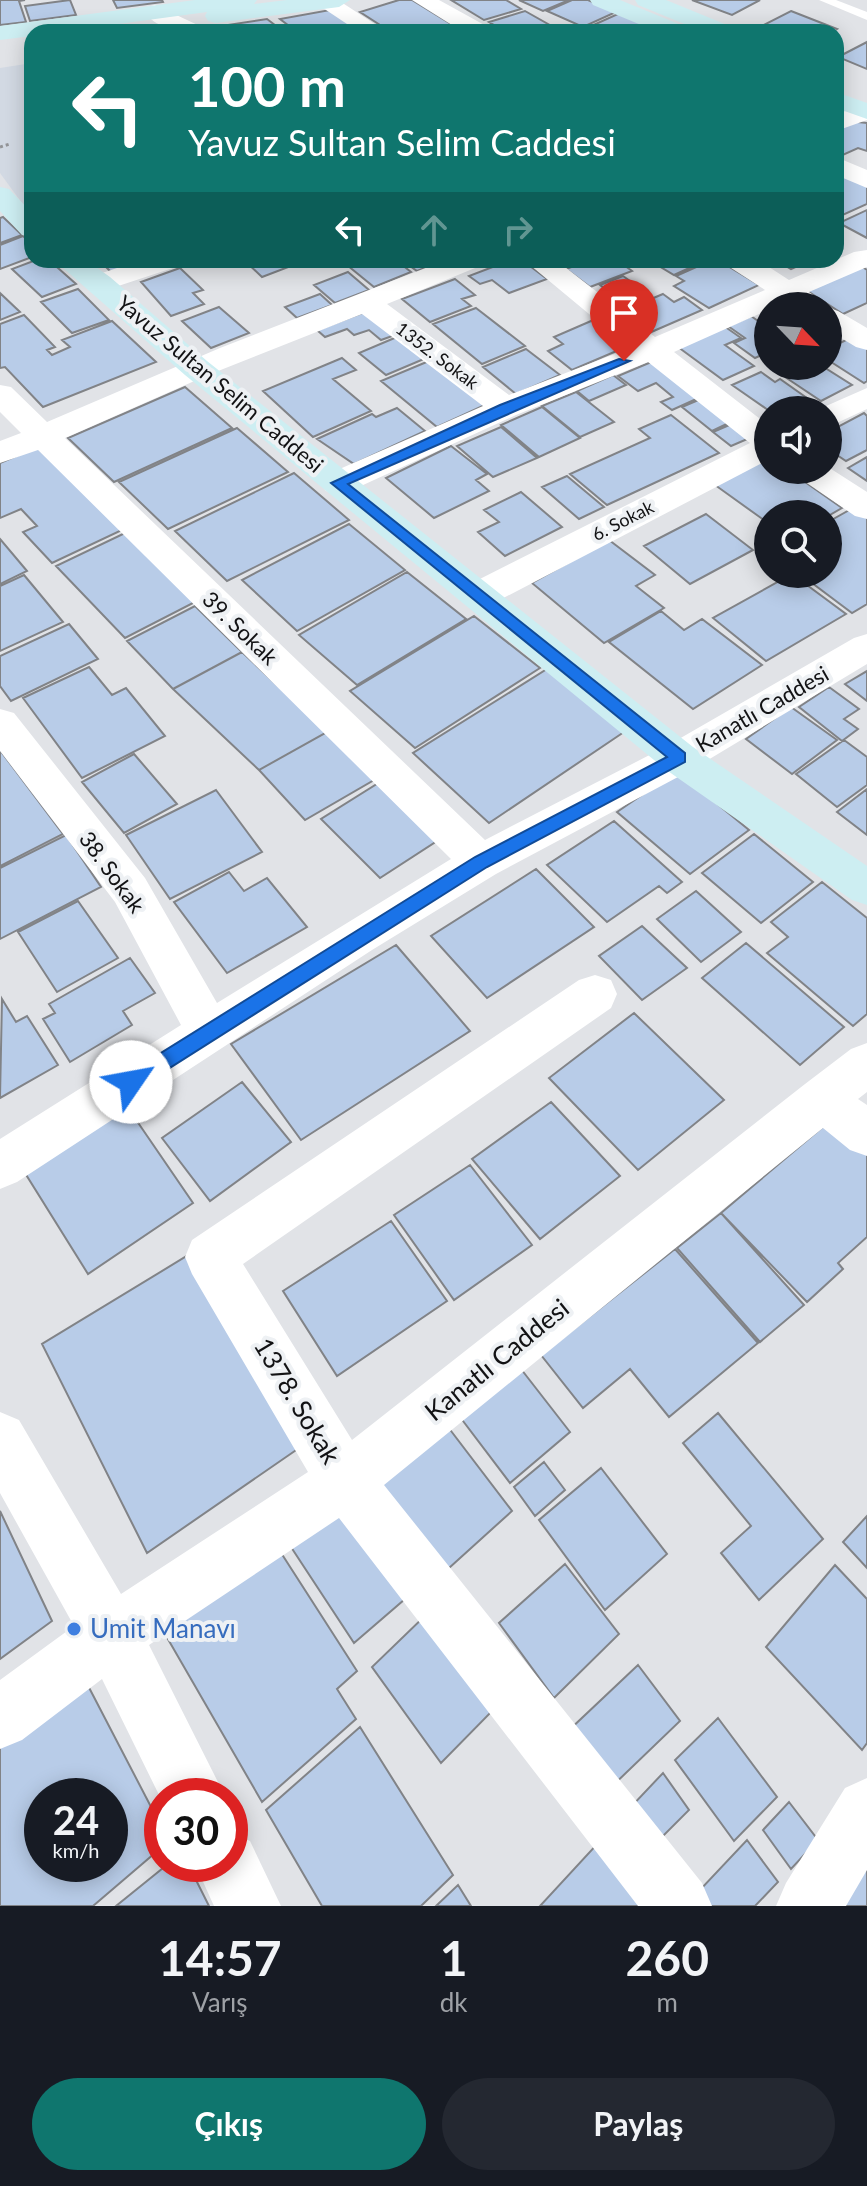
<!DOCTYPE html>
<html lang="tr">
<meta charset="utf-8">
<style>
:root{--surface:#171b24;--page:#242831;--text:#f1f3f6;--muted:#9ea1a6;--accent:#0f766e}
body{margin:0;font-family:Lato,sans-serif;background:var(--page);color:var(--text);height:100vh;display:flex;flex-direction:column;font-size:30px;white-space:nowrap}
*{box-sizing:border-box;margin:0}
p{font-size:26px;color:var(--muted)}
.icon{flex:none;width:44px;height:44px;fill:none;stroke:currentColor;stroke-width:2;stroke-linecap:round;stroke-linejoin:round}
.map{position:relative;height:1906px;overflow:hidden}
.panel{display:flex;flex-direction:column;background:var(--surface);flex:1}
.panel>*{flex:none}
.hud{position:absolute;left:24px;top:24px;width:820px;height:244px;border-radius:24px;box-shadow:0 4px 20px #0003;background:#0f766e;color:#fff;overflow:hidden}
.needle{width:52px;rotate:115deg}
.buttons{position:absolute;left:754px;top:292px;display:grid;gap:16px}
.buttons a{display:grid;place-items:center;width:88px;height:88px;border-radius:50%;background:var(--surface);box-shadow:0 4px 20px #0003;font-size:40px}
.speed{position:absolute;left:24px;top:1778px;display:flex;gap:16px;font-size:40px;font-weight:700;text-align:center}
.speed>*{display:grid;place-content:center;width:104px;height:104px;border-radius:50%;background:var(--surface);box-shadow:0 4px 20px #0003;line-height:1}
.speed small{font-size:20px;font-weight:400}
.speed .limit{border:12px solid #d22;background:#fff;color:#111}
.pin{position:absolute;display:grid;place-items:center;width:68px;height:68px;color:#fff;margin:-82px -34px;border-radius:50% 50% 50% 0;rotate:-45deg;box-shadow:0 0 8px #0007}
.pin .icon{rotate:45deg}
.me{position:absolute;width:88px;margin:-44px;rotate:57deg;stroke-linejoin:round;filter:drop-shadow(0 0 6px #0008)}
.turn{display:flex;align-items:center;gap:28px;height:168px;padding:0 32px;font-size:36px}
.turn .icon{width:104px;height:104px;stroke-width:2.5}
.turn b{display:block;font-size:56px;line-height:68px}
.lanes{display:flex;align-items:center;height:76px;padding:0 32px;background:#0003;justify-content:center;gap:40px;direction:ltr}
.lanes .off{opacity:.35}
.eta{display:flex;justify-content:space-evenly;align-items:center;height:136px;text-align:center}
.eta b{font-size:48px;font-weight:700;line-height:56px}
.primary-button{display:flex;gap:16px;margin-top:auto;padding:16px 32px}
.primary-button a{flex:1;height:92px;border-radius:48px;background:var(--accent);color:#fff;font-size:32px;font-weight:700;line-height:92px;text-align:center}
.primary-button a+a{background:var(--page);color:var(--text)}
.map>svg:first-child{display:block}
.built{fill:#d2d9e3}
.building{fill:#b8cce8;stroke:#818387;stroke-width:2;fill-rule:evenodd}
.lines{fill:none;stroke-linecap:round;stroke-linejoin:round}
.path{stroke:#939497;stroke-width:3;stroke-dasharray:3 3;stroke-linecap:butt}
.lane{fill:#fff;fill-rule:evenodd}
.street{fill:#fff;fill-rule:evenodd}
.secondary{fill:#cdeef2;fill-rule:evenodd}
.route{fill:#1a73e8;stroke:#114b97;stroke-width:2}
.shop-dot{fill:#3f7fe0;stroke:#eef1f4;stroke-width:3}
.labels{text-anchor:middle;stroke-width:8;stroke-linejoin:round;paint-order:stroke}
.far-street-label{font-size:18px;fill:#121214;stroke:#eef1f4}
.street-label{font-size:22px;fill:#121214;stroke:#eef1f4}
.near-street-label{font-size:26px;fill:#121214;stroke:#eef1f4}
.near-shop-label{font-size:26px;fill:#366cbe;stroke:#eef1f4;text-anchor:start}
</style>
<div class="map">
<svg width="867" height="1906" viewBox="0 0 867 1906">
<rect width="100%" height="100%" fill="#e1e3e7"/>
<path class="built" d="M32,63V208L27,210L0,173V68Z"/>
<path class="building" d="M0,0H25L19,1L26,22L0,25Z
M70,0L76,15L30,21L25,6Z
M113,0H162L163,2L117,8Z
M399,0H412L464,32H391L360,12Z
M451,0H506L521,9L484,20Z
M519,0H569L543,11Z
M572,0H588L616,12L583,27L547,11Z
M692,0H760L732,15Z
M330,10L350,24L320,32H297L280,19Z
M525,11L555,28L542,32H506L489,22Z
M791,11L837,29L832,32H773L760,27Z
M620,13L655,27L644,32H602L589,27Z
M267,19L284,32H221L214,27Z
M867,42V69L838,57Z
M848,121L867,123V151L858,148L836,158V127Z
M843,172L867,185V204L836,218V175Z
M867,210V238L839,223Z
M3,217L22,235L0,243V218Z
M23,236L32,244V257L0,269V245Z
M36,260H49L76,284L42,297L12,269Z
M99,260H155L114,275Z
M244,260H283L291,266L262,277Z
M396,260L411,272L374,287L342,261Z
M414,260H446L417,271L406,263Z
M511,260H522L547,279L509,293L492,280L480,284L469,276Z
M590,260H617L632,271L590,287L566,269Z
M649,260H707L674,275Z
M712,260H718L759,285L709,308L674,286L684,281L676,276Z
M776,260H811L791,269Z
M861,266L867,270V303L843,314L806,290Z
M180,268L203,290L193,293L204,304L171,316L141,282Z
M348,272L369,290L335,303L314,285Z
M623,276L640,288L617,298L600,285Z
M455,279L475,295L462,299L471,306L430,322L402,299Z
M78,289L109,320L72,333L41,302Z
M0,293L20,312L0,320Z
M320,294L332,305L297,318L285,307Z
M663,294L674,302L684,297L702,310L649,333L620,312Z
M219,307L249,333L211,348L182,321Z
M476,308L525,346L482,364L433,324Z
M370,310L398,334L381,340L369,330L354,335L347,329L325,337L317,330Z
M24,315L55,347L47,350L52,355L70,347L62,340L112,321L156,362L43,407L5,367L0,368V324Z
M751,316L768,328V352L755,358L734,343L745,338L728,326Z
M598,318L633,344L572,370L548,351L563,344L554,337Z
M724,326L741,338L725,345L754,366L723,380L678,347Z
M404,334L431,356L386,375L359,353Z
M850,338L867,348V381L864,383L828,360V349Z
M526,349L560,375L516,394L483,367Z
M342,358L356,370L333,379L371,411L313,437L263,391Z
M656,360L703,396L672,410L661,402L673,397L656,383L638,391L618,376Z
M429,361L485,405L437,427L381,381Z
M801,366H822L852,385L821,401L782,375Z
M761,372L775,382L780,379L814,403L799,410H768L732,385Z
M613,375L626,385L589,401L577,391Z
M185,387L232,428L114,482L68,438Z
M576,392L614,422L580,437L542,406Z
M703,398L733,421L712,431L682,407Z
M542,407L580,438L539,457L501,425Z
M397,408L425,431L354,464L317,439L372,414L376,417Z
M864,413L867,416V450L846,461L828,449V432Z
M671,415L719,453L607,505L570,474L650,438L639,429Z
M734,423L752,437L731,446L713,432Z
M501,427L537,458L493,477L457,446Z
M237,428L288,472L168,529L119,482Z
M451,446L487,474L476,480L489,491L434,518L386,478Z
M37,447L122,530L52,563L23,532L37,526L21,509L0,518V463Z
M768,457V470H788L842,508L828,516V514H768V523L715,485Z
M867,457V481L848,468Z
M294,473L349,520L227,581L175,531Z
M567,476L604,507L579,519L542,487Z
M521,492L562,527L505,556L478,532L499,522L484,510Z
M853,508L867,518V604L852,613L800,574H828V522Z
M706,514L753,550L690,584L644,546Z
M349,524L405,570L297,631L242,580Z
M125,533L195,602L125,638L56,566Z
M0,539L27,571L0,584Z
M609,540L655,575L636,586L664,608L604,643L532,583Z
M407,572L466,619L357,685L299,635Z
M792,574L846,614L766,661L713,618Z
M24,575L63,622L0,651V586Z
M195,606L242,652L173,689L127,641Z
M661,611L684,630L702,619L762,665L693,709L609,642Z
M474,616L540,668L415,748L350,691Z
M69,624L98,659L11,701L0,686V656Z
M242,652L327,732L259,770L173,689Z
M89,667L112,695L126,688L165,736L82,778L23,698Z
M547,669L624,732L489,823L413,753Z
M867,671V701L845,684Z
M829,687L859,709L844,719L858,729L842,741L799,707Z
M791,707L837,740L792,774L746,739Z
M327,732L374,780L305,820L259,770Z
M844,740L867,757V785L837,807L796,774Z
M0,750L63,834L0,866Z
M134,754L177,804L124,833L82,782Z
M677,771L749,830L690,874L617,812Z
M380,782L440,839L380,878L321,819Z
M867,789V835L837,812Z
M216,790L262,852L170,899L126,835Z
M614,821L682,882L667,893L659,886L607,922L547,865Z
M754,834L813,882L761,923L702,873Z
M66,835L101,887L0,939V868Z
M536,869L594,927L487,998L431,936Z
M229,872L244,891L267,878L307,927L227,973L174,902Z
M822,882L867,918V1014L853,1026L767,953L788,937L771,922Z
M696,891L741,932L701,962L657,919Z
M78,901L118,958L57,992L18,932Z
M642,926L687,968L642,1000L599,956Z
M746,943L844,1027L800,1065L702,978Z
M396,945L470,1031L301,1140L231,1044Z
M130,958L155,993L123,1011L132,1025L70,1062L43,1019L55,1013L49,1004Z
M2,999L16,1022L27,1016L58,1065L0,1098Z
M634,1013L724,1100L638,1170L549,1078Z
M242,1082L291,1142L210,1201L162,1138Z
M551,1102L620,1176L540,1239L472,1159Z
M128,1108L193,1203L88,1274L25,1173Z
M838,1114L867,1142V1237L838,1263L843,1269L807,1302L721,1213Z
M470,1165L532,1245L454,1300L394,1215Z
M721,1213L804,1305L760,1342L677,1248Z
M391,1221L447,1301L337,1376L283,1291Z
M675,1249L758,1343L669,1417L630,1369L583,1408L541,1355Z
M190,1254L302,1446L147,1553L42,1344Z
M521,1369L570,1432L510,1483L460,1417Z
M718,1413L823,1539L759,1600L721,1553L751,1526L683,1443Z
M448,1427L512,1511L438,1578L373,1490Z
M544,1462L565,1490L535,1516L514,1487Z
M601,1468L667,1554L605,1610L539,1520Z
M340,1503L405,1599L354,1643L289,1544Z
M0,1511L52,1621L0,1659Z
M867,1516V1568L843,1542Z
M276,1545L357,1671L337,1689L356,1719L262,1802L165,1634Z
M565,1564L619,1634L554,1698L499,1623Z
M835,1565L867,1599V1743L862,1750L766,1647Z
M430,1611L500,1703L441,1763L372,1667Z
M638,1665L680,1721L605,1793L565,1734Z
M83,1676L162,1828V1847L93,1906H0V1741ZM42,1796H110V1864H42Z
M718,1718L777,1797L734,1841L675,1760Z
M360,1727L453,1875L421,1906H322L266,1810Z
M663,1773L689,1810L652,1847L627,1811Z
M789,1802L818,1840L791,1869L763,1830Z
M747,1840L778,1882L755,1906H708L698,1892Z
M599,1842L646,1906H540Z
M867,1850V1906H835Z
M168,1864H188L209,1906H116Z
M458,1885L471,1906H436Z"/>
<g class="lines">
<path class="path" d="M0,147L10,144"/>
<path class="lane" d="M819,0H836L867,12V20Z"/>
<path class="street" d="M311,0H338L387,32H359Z
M412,0H439L488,27L492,32H463Z
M155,5L202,27L206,32C183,32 159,31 144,12L147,7Z
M867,104V120L836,131V114Z
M836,157L867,170V188L836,175Z
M867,250V267L809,292L817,298L820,306H790L785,303L768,306V310L674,352L768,425V460L492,604L479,607L466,604L461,595L466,586L750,443L648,362L516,415L350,491L338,494L326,491L321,483L326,475L483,406L362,314L208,375L65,438L485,840L665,747L854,638L867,634V664L693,769L496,874L372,950L17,1182L0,1189V1139L181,1025L115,902L0,751V709L14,713L145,878L217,1003L451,859L38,450L0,463V441L21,433L0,412V385L11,387L47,422L220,348L446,260H484L480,266L387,304L509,395L630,348L524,260H556L655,337L765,290L728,266L724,260H758L789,280L854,252Z
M141,260H183L179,266L100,292L90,289L86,283L90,277Z
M828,308L838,311L867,328V350L856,347L828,330Z
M867,388V409L828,427V410H817Z
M828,467L867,492V519L855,516L798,477L793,470H828Z
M595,975L611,980L617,994L611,1008L243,1264L352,1440L805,1084L851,1049L867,1043V1092L858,1099L867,1105V1156L850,1150L823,1128L384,1485L702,1883L712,1906H638L339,1518L149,1645L225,1796H162V1801L102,1679L22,1740L0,1749V1680L74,1626L0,1493V1412L19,1420L121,1594L308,1472L192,1274L185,1257L192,1240L579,980Z
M867,1778V1870L846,1906H776L786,1883L845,1788Z
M230,1833L250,1841L281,1906H214L195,1864H230Z"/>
<path class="secondary" d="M195,0H257L254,4L287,0H350L339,7L216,23L208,21L205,16L207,12L59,32H32V36L0,40V26Z
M590,0H620L681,25L685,30L658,32L593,5Z
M635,0H666L732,27L736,32H704L638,5Z
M836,92L867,103V119L836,108Z
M0,187L9,189L32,213V237L22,235L0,211Z
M54,260H86L110,277L207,361L693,747L867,866V905L852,900L665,769L185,375Z"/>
</g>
<path class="route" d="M619,359L630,361L348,484L685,753V762L487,867L138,1088L131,1091L124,1088L121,1082L124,1076L475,857L667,757L331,483L500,405Z"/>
<circle class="shop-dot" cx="74" cy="1629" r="8"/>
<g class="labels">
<g class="far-street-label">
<text transform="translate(437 356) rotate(37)" y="6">1352. Sokak</text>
<text transform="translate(623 521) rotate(-27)" y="6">6. Sokak</text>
</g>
<g class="street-label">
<text transform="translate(220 384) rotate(40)" y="8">Yavuz Sultan Selim Caddesi</text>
<text transform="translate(240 628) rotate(44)" y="8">39. Sokak</text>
<text transform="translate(762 709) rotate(-30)" y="8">Kanatlı Caddesi</text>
<text transform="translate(112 872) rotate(54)" y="8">38. Sokak</text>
</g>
<g class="near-street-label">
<text transform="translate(497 1360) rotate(-39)" y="9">Kanatlı Caddesi</text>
<text transform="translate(297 1401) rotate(59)" y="9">1378. Sokak</text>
</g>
<g class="near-shop-label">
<text x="90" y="1638">Umit Manavı</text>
</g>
</g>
</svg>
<div class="buttons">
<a><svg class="needle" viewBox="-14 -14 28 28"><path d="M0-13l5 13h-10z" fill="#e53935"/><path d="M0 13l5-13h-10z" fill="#9ea1a6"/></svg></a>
<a><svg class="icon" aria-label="sound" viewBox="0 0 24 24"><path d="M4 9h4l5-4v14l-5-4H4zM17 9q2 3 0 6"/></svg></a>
<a><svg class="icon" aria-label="search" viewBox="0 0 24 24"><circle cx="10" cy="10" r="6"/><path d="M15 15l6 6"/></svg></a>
</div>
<div class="speed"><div>24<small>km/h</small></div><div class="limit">30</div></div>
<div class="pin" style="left:624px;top:361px;background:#d93025"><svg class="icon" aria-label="arrive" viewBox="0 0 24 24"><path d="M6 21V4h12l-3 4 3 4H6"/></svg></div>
<svg class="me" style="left:131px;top:1082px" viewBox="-20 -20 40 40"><circle r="19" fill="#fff"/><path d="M0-13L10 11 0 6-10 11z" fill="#1a73e8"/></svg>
<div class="hud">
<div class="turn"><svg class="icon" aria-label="left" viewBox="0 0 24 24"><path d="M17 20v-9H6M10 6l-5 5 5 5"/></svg><div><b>100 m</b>Yavuz Sultan Selim Caddesi</div></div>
<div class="lanes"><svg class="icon" aria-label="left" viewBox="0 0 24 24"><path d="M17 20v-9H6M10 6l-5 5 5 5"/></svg><svg class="icon off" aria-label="ahead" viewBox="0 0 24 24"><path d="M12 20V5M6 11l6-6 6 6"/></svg><svg class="icon off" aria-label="right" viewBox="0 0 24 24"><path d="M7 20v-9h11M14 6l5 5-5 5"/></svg></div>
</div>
</div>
<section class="panel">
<div class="eta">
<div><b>14:57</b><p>Varış</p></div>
<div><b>1</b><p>dk</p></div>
<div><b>260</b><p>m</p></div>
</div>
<div class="primary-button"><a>Çıkış</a><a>Paylaş</a></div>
</section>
